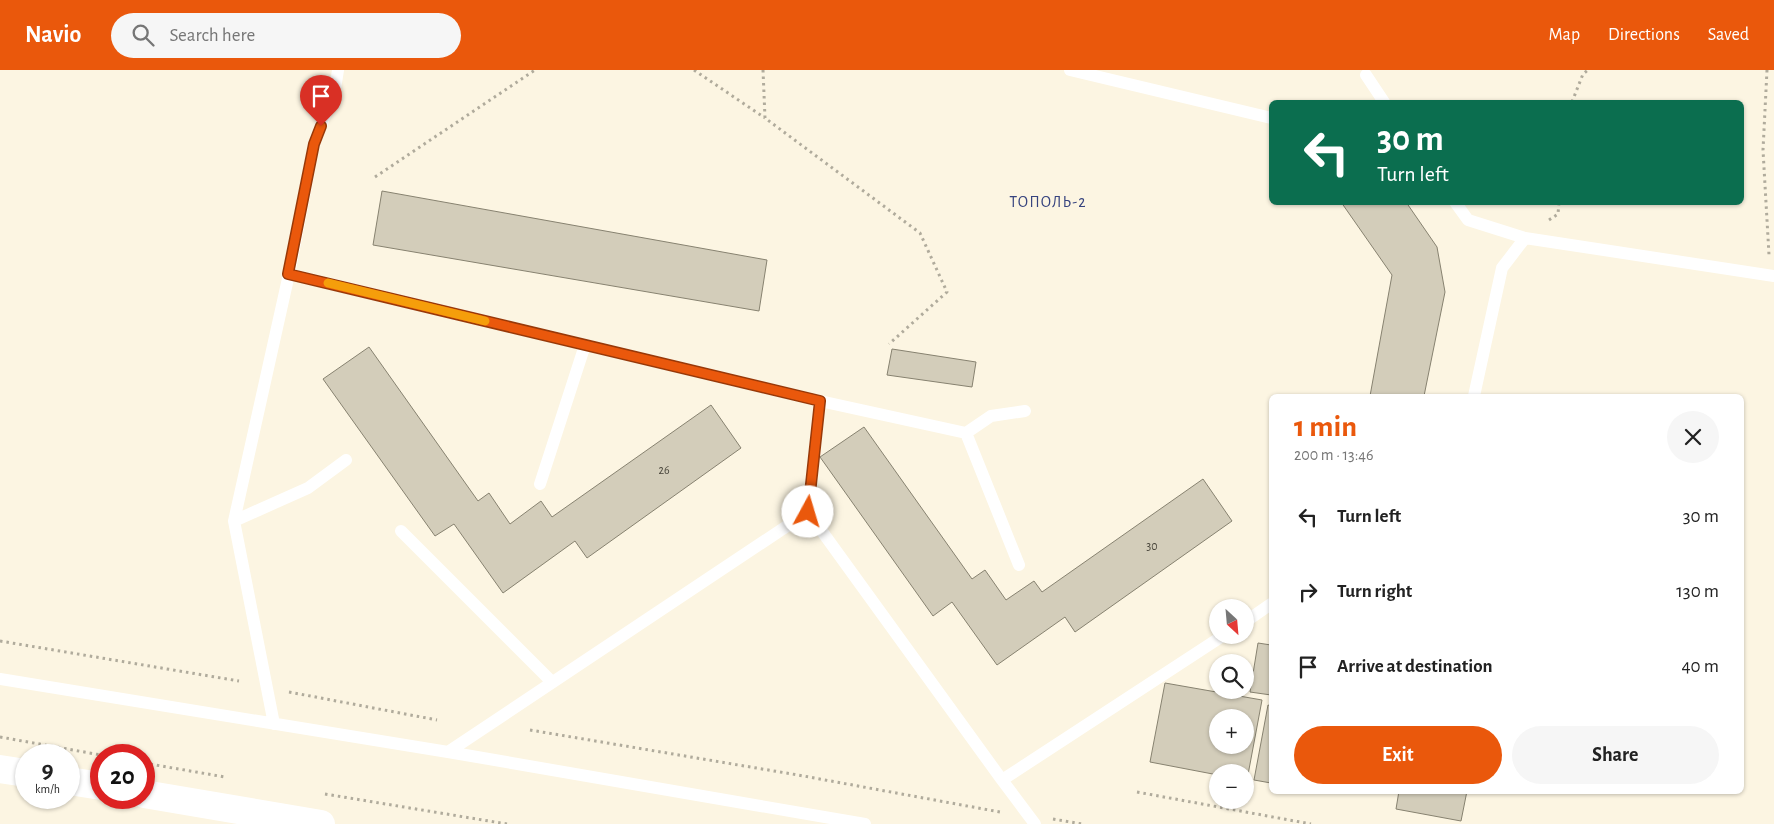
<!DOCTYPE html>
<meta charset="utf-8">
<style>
:root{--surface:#fff;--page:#f6f6f6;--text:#222;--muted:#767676;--accent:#ea580c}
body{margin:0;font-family:"Alegreya Sans",sans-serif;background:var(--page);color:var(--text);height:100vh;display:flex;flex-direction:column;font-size:19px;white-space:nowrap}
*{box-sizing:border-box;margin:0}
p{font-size:16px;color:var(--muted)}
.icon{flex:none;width:28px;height:28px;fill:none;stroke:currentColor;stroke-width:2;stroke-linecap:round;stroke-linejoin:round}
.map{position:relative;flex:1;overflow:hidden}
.panel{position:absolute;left:1269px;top:324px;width:475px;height:400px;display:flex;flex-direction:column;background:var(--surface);border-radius:8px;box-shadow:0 1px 4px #0004}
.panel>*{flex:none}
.hud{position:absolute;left:1269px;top:30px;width:475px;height:105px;border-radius:8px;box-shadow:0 1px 4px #0004;background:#0b6e4f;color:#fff;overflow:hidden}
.needle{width:32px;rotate:154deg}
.fabs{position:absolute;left:1209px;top:529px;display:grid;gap:10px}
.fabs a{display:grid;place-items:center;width:45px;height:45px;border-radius:50%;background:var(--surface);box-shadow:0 1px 4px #0004;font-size:25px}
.speed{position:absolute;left:15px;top:674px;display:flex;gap:10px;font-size:25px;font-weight:700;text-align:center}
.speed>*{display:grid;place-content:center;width:65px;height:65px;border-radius:50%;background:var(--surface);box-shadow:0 1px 4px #0004;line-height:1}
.speed small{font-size:12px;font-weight:400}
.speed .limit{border:8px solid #d22;background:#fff;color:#111}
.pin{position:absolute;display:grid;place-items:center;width:42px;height:42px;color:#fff;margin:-51px -21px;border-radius:50% 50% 50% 0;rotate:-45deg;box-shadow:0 0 5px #0007}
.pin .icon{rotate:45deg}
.me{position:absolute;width:55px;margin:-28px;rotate:6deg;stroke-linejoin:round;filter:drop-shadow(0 0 4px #0008)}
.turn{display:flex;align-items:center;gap:18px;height:105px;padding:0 25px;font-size:22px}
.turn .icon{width:65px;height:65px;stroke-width:2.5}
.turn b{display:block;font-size:35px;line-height:42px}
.round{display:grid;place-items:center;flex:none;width:52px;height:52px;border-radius:26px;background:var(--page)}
.summary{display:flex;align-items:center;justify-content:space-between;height:85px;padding:0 25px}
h1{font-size:30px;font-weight:700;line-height:38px;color:var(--accent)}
.action{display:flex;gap:10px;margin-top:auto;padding:10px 25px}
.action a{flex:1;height:58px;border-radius:30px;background:var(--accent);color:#fff;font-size:20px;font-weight:700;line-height:58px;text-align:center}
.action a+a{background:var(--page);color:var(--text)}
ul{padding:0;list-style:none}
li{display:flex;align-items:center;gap:15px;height:75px;padding:0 25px}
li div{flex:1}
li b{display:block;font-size:19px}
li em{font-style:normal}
header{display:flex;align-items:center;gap:30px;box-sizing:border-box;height:70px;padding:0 25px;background:var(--accent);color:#fff}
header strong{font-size:24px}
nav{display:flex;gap:28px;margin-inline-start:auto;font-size:18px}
.search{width:350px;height:45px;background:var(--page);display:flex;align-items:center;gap:12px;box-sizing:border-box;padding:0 18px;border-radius:28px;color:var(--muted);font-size:19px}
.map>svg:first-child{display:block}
.building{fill:#d3cdba;stroke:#878270;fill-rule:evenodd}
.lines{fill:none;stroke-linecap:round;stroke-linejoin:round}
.path{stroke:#b0ab9c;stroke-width:3;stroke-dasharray:2.5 4;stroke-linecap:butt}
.lane{stroke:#fff;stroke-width:12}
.primary{stroke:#fff;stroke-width:28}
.route-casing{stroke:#983908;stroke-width:12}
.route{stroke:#ea580c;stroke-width:9}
.slow{stroke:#f59e0b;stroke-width:9}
.labels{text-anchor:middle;stroke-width:5;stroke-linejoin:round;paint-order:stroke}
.number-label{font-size:12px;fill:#47443a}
.neighbourhood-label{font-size:16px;letter-spacing:1px;fill:#36437e;stroke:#fcf5e2}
</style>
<header>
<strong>Navio</strong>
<div class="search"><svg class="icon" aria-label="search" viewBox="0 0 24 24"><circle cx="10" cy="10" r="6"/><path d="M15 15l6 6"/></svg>Search here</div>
<nav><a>Map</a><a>Directions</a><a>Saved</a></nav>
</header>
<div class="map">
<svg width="1774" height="754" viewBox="0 0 1774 754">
<rect width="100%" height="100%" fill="#fcf5e2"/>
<path class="building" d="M382,121L767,190L759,241L373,175Z
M1341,132H1406L1437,177L1445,222L1424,326H1370L1392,205Z
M369,277L478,431L489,423L510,454L541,431L552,447L711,335L741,378L587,488L575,471L503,523L454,454L435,466L323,309Z
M892,279L976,292L972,317L887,305Z
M864,357L972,509L985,500L1006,530L1034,511L1042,522L1203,409L1232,451L1075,562L1065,547L997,595L952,532L933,546L820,387Z
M1258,573L1271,575V625L1250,622Z
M1165,613L1262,630L1247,710H1245V702H1218V705L1150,692ZM1218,648H1245V675H1218Z
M1268,635L1271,636V713L1254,710Z
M1399,721H1467L1461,751L1396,739Z"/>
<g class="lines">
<path class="path" d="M694,0L765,48
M763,0L765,48L920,163L947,222L889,274
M1767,0L1763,80L1769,185
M1572,32L1583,4L1588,0
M375,107L535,0
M1549,150L1558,144L1559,132
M0,571L239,611
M289,622L437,650
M530,660L798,705L1000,742
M0,667L101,685
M144,693L225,707
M1137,722L1311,754
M325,724L507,754
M1053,749L1082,754"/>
<path class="lane" d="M1070,0L1271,48
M1366,5L1384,32
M1455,132L1468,150L1525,168
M289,204L820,331L808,442
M1474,326L1502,198L1525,168L1774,206
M820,331L966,363L1019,495
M966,363L991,346L1025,341
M540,414L585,275
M234,451L308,418L346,390
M401,461L552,612
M1245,552L1271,534
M0,609L448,682L865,754
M274,654L234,451L289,204L314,74L335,19L338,0
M448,682L808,442L1002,710L1224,565
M1002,710L1035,754"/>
<path class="primary" d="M0,699L26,703
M69,711L101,716
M144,724L321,754"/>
</g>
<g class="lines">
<g class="route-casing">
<path id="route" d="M321,56L314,74L288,204L820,331L808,442"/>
</g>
<use href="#route" class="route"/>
<path class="slow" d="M328,213L485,251"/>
</g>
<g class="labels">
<g class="number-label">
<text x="664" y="404">26</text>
<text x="1152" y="480">30</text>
</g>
<g class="neighbourhood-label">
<text x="1048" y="137">ТОПОЛЬ-2</text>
</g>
</g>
</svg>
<div class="fabs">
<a><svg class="needle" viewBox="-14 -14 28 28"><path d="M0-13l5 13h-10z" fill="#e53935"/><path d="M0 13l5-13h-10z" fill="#767676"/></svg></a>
<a><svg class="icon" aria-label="search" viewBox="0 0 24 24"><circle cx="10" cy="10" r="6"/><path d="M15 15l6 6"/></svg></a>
<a>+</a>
<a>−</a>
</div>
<div class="speed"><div>9<small>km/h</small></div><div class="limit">20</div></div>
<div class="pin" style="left:321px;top:56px;background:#d93025"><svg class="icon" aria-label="arrive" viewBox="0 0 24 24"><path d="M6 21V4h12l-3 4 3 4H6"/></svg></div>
<svg class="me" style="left:808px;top:442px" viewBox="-20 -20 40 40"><circle r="19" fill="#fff"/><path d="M0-13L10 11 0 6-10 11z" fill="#ea580c"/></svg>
<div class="hud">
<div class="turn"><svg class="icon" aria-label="left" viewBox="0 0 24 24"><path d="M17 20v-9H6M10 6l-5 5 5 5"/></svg><div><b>30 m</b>Turn left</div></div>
</div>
<section class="panel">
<div class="summary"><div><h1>1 min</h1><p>200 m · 13:46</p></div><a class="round"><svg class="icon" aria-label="close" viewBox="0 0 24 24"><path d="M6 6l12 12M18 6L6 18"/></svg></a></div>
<ul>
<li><svg class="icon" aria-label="left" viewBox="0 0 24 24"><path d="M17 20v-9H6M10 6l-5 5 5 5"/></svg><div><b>Turn left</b></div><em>30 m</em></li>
<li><svg class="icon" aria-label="right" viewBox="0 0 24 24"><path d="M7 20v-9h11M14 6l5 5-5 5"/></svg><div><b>Turn right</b></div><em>130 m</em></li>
<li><svg class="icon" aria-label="arrive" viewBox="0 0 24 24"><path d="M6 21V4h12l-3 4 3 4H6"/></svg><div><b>Arrive at destination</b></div><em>40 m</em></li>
</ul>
<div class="action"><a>Exit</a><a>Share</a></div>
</section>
</div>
